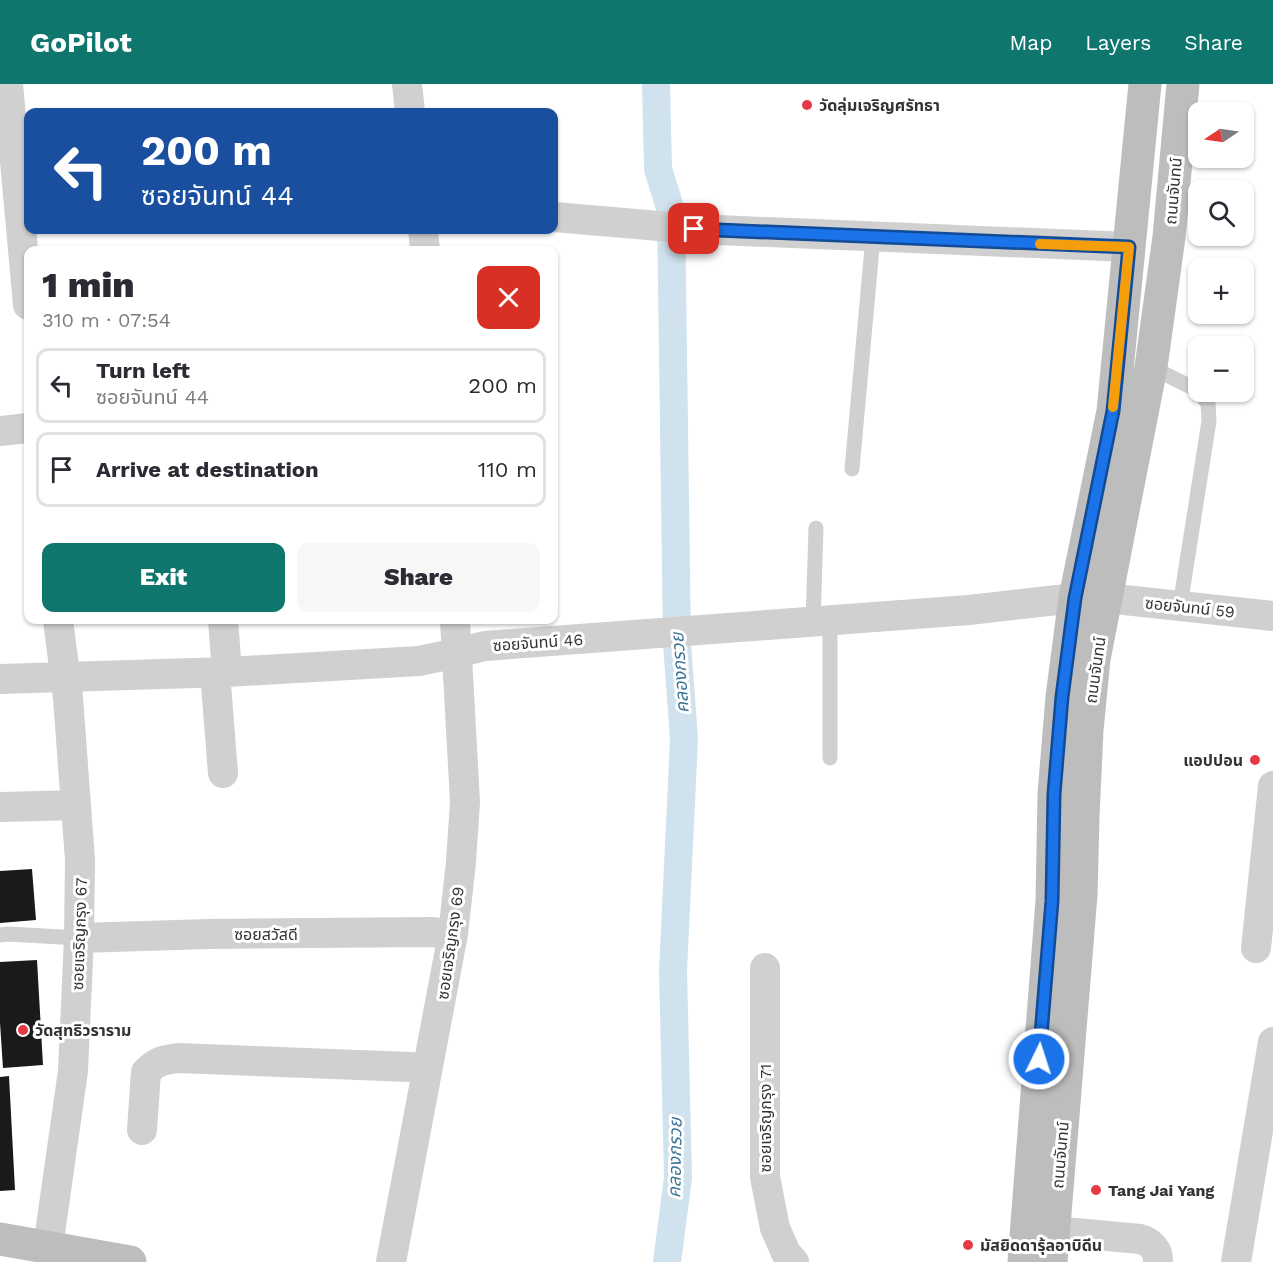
<!DOCTYPE html>
<meta charset="utf-8">
<style>
:root{--surface:#fff;--page:#f7f7f7;--text:#2b2b33;--muted:#7c7c81;--line:#e1e1e2;--accent:#0f766e}
body{margin:0;font-family:"Work Sans","Noto Sans Thai",sans-serif;background:var(--page);color:var(--text);height:100vh;display:flex;flex-direction:column;font-size:22px;white-space:nowrap}
*{box-sizing:border-box;margin:0}
p{font-size:20px;color:var(--muted)}
.icon{flex:none;width:33px;height:33px;fill:none;stroke:currentColor;stroke-width:2;stroke-linecap:round;stroke-linejoin:round}
.map{position:relative;flex:1;overflow:hidden}
.panel{position:absolute;left:24px;top:162px;width:534px;height:378px;display:flex;flex-direction:column;background:var(--surface);border-radius:12px;box-shadow:0 2px 4px #0004}
.panel>*{flex:none}
.guide{position:absolute;left:24px;top:24px;width:534px;height:126px;border-radius:12px;box-shadow:0 2px 4px #0004;background:#1a4fa0;color:#fff;overflow:hidden}
.needle{width:39px;rotate:257deg}
.controls{position:absolute;left:1188px;top:18px;display:grid;gap:12px}
.controls a{display:grid;place-items:center;width:66px;height:66px;border-radius:12px;background:var(--surface);box-shadow:0 2px 4px #0004;font-size:30px}
.pin{position:absolute;display:grid;place-items:center;width:51px;height:51px;color:#fff;margin:-26px;border-radius:12px;box-shadow:0 3px 9px #0006}
.me{position:absolute;width:66px;margin:-33px;rotate:4deg;stroke-linejoin:round;filter:drop-shadow(0 0 4px #0008)}
.turn{display:flex;align-items:center;gap:21px;height:126px;padding:0 18px;font-size:27px}
.turn .icon{width:78px;height:78px;stroke-width:2.5}
.turn b{display:block;font-size:42px;line-height:51px}
.round{display:grid;place-items:center;flex:none;width:63px;height:63px;border-radius:12px;background:var(--page)}
.overview{display:flex;align-items:center;justify-content:space-between;height:102px;padding:0 18px}
h1{font-size:36px;font-weight:800;line-height:45px}
.primary-button{display:flex;gap:12px;margin-top:auto;padding:12px 18px}
.primary-button a{flex:1;height:69px;border-radius:12px;background:var(--accent);color:#fff;font-size:24px;font-weight:800;line-height:69px;text-align:center}
.primary-button a+a{background:var(--page);color:var(--text)}
ul{padding:0;list-style:none}
li{display:flex;align-items:center;gap:18px;height:75px;margin:0 12px 9px;padding:0 6px;border:3px solid var(--line);border-radius:12px}
li div{flex:1}
li b{display:block;font-size:22px}
li em{font-style:normal}
header{display:flex;align-items:center;gap:36px;box-sizing:border-box;height:84px;padding:0 30px;background:var(--accent);color:#fff}
header strong{font-size:28px}
nav{display:flex;gap:33px;margin-inline-start:auto;font-size:21px}
.map>svg:first-child{display:block}
.lines{fill:none;stroke-linecap:round;stroke-linejoin:round}
.canal{stroke:#cfe2ee;stroke-width:28}
.building{fill:#1a1a1a}
.service{stroke:#d0d0d0;stroke-width:15}
.minor{stroke:#d0d0d0;stroke-width:30}
.secondary{stroke:#bdbdbd;stroke-width:33}
.route-casing{stroke:#114b97;stroke-width:15}
.route{stroke:#1a73e8;stroke-width:10}
.slow{stroke:#f59e0b;stroke-width:10}
.poi-dot{fill:#e63946;stroke:#fff;stroke-width:2}
.labels{text-anchor:middle;stroke-width:6;stroke-linejoin:round;paint-order:stroke}
.poi-label{font-size:16px;font-weight:bold;fill:#333;stroke:#fff;text-anchor:start}
.street-label{font-size:16px;fill:#333;stroke:#fff}
.water-label{font-size:18px;font-style:italic;fill:#3f7597;stroke:#fff}
</style>
<header>
<strong>GoPilot</strong>
<nav><a>Map</a><a>Layers</a><a>Share</a></nav>
</header>
<div class="map">
<svg width="1273" height="1178" viewBox="0 0 1273 1178">
<rect width="100%" height="100%" fill="#fff"/>
<g class="lines">
<path class="canal" d="M656,0L658,85L671,127L677,559L684,655L673,887L678,1094L667,1178"/>
</g>
<path class="building" d="M32,785L36,836L0,839V787Z
M37,876L43,981L3,984L0,939V878Z
M9,992L15,1106L0,1107V993Z"/>
<g class="lines">
<path class="service" d="M1151,283L1195,305L1208,319L1209,337L1180,522
M852,385L873,153
M813,538L816,444
M830,674V537
M0,851L8,850L79,854"/>
<path class="minor" d="M8,0L28,221
M407,0L410,28
M554,133L694,145L1129,163
M423,146L425,166
M0,347L28,344
M1106,514L1273,532
M223,536L227,588
M215,588L223,689
M0,595L227,588L419,577L457,569L485,562L969,526L1075,514
M0,723L76,721
M79,854L209,850L430,848L453,850
M1256,864L1273,702
M765,884V1093L775,1144L786,1169L794,1178
M142,1046L146,988C157,977 163,976 178,974L411,983L426,988
M1054,1147L1140,1155C1151,1158 1159,1167 1158,1178
M48,1163L73,987L79,854L80,776L68,614L58,536
M391,1178L453,850L461,778L465,718L455,536
M1236,1178L1273,958"/>
<path class="secondary" d="M0,1155L130,1178
M1024,1178L1052,817L1054,710L1062,613L1075,514L1113,327L1145,0
M1051,1178L1081,811L1083,733L1087,646L1094,575L1151,283L1169,153L1183,0"/>
</g>
<g class="lines">
<g class="route-casing">
<path id="route" d="M694,145L1129,163L1113,327L1075,514L1062,613L1054,710L1052,817L1039,975"/>
</g>
<use href="#route" class="route"/>
<path class="slow" d="M1040,160L1129,163L1113,323"/>
</g>
<g class="poi-dot">
<circle cx="807" cy="21" r="6"/>
<circle cx="1255" cy="676" r="6"/>
<circle cx="23" cy="946" r="6"/>
<circle cx="1096" cy="1106" r="6"/>
<circle cx="968" cy="1161" r="6"/>
</g>
<g class="labels">
<g class="poi-label">
<text x="819" y="27">วัดลุ่มเจริญศรัทธา</text>
<text x="1243" y="682" text-anchor="end">แอปปอน</text>
<text x="35" y="952">วัดสุทธิวราราม</text>
<text x="1108" y="1112">Tang Jai Yang</text>
<text x="980" y="1167">มัสยิดดารุ้ลอาบิดีน</text>
</g>
<g class="street-label">
<text transform="translate(1173 107) rotate(-85)" y="6">ถนนจันทน์</text>
<text transform="translate(1190 523) rotate(6)" y="6">ซอยจันทน์ 59</text>
<text transform="translate(538 558) rotate(-4)" y="6">ซอยจันทน์ 46</text>
<text transform="translate(1095 586) rotate(-82)" y="6">ถนนจันทน์</text>
<text transform="translate(79 850) rotate(-88)" y="6">ซอยเจริญกรุง 67</text>
<text x="266" y="856">ซอยสวัสดี</text>
<text transform="translate(450 859) rotate(-82)" y="6">ซอยเจริญกรุง 69</text>
<text transform="translate(765 1034) rotate(-90)" y="6">ซอยเจริญกรุง 71</text>
<text transform="translate(1060 1071) rotate(-85)" y="6">ถนนจันทน์</text>
</g>
<g class="water-label">
<text transform="translate(680 589) rotate(-94)" y="6">คลองกรวย</text>
<text transform="translate(675 1074) rotate(-89)" y="6">คลองกรวย</text>
</g>
</g>
</svg>
<div class="controls">
<a><svg class="needle" viewBox="-14 -14 28 28"><path d="M0-13l5 13h-10z" fill="#e53935"/><path d="M0 13l5-13h-10z" fill="#7c7c81"/></svg></a>
<a><svg class="icon" aria-label="search" viewBox="0 0 24 24"><circle cx="10" cy="10" r="6"/><path d="M15 15l6 6"/></svg></a>
<a>+</a>
<a>−</a>
</div>
<div class="pin" style="left:694px;top:145px;background:#d93025"><svg class="icon" aria-label="arrive" viewBox="0 0 24 24"><path d="M6 21V4h12l-3 4 3 4H6"/></svg></div>
<svg class="me" style="left:1039px;top:975px" viewBox="-20 -20 40 40"><circle r="17" fill="#1a73e8" stroke="#fff" stroke-width="3"/><path d="M0-11L8 9 0 5-8 9z" fill="#fff"/></svg>
<div class="guide">
<div class="turn"><svg class="icon" aria-label="left" viewBox="0 0 24 24"><path d="M17 20v-9H6M10 6l-5 5 5 5"/></svg><div><b>200 m</b>ซอยจันทน์ 44</div></div>
</div>
<section class="panel">
<div class="overview"><div><h1>1 min</h1><p>310 m · 07:54</p></div><a class="round" style="background:#d93025;color:#fff"><svg class="icon" aria-label="close" viewBox="0 0 24 24"><path d="M6 6l12 12M18 6L6 18"/></svg></a></div>
<ul>
<li><svg class="icon" aria-label="left" viewBox="0 0 24 24"><path d="M17 20v-9H6M10 6l-5 5 5 5"/></svg><div><b>Turn left</b><p>ซอยจันทน์ 44</p></div><em>200 m</em></li>
<li><svg class="icon" aria-label="arrive" viewBox="0 0 24 24"><path d="M6 21V4h12l-3 4 3 4H6"/></svg><div><b>Arrive at destination</b></div><em>110 m</em></li>
</ul>
<div class="primary-button"><a>Exit</a><a>Share</a></div>
</section>
</div>
